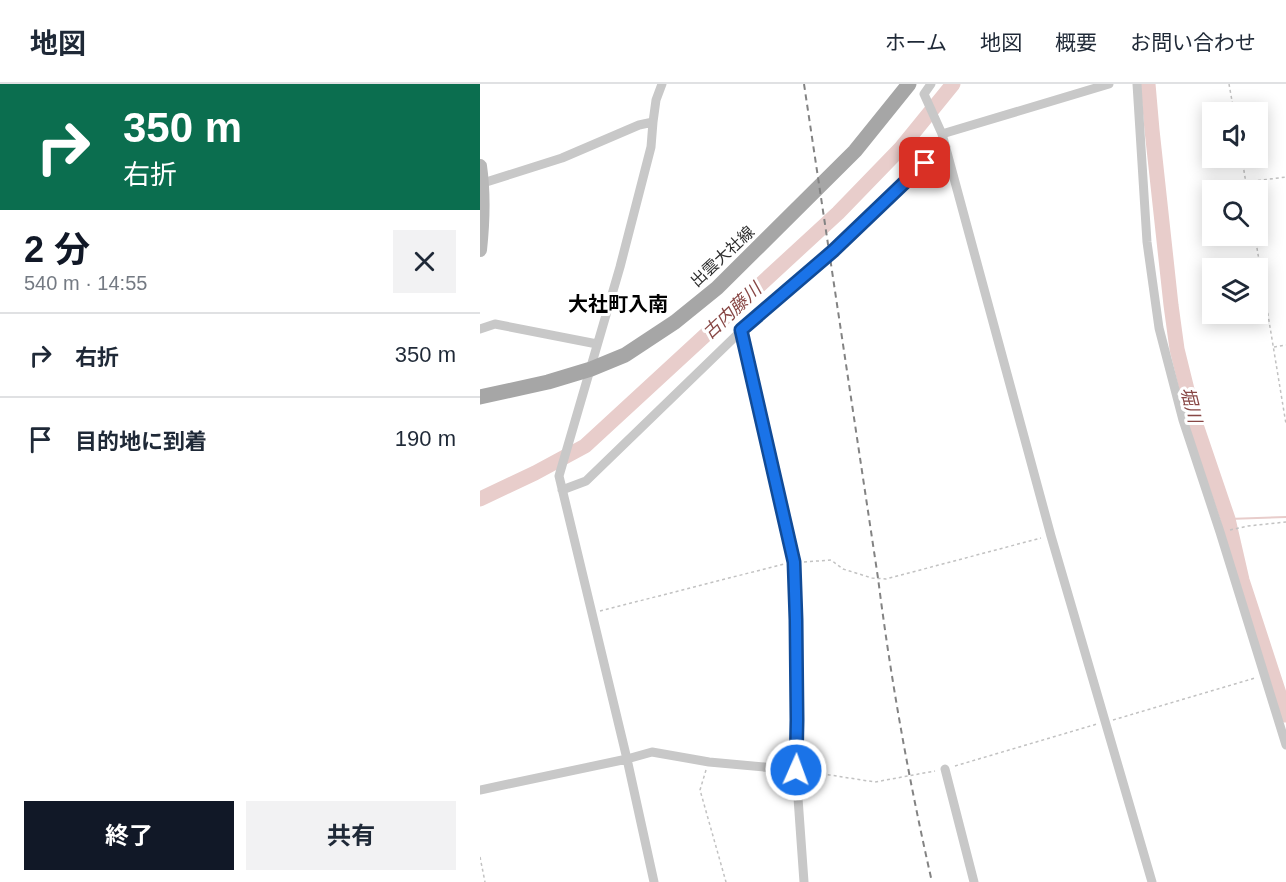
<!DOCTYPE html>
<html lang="ja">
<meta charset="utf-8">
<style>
:root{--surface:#fff;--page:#f2f2f3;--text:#1f2937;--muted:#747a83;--line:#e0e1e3;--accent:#111827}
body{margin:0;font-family:Arial,"Noto Sans JP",sans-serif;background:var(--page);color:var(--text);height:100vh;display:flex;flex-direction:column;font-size:22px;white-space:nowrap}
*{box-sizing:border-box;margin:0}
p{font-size:20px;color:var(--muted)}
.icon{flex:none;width:33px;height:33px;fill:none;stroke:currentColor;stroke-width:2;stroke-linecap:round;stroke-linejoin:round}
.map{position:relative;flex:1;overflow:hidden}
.sheet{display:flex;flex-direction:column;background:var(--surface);width:480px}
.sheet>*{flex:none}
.top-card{background:#0b6e4f;color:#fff;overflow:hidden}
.tools{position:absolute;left:722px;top:18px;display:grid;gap:12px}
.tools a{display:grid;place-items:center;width:66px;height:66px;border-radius:0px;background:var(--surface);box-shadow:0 3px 15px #0003;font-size:30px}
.pin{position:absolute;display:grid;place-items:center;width:51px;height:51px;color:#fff;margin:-26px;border-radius:12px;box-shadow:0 3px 9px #0006}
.me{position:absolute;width:66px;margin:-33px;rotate:2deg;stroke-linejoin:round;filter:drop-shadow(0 0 4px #0008)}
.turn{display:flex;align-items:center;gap:21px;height:126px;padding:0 24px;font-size:27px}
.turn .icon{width:78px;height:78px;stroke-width:2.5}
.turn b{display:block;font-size:42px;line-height:51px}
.round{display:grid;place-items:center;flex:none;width:63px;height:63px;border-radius:0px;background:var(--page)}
.overview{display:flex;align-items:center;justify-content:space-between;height:102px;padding:0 24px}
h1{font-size:36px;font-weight:700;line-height:45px;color:var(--accent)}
.primary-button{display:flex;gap:12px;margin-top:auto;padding:12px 24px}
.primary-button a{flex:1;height:69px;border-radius:0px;background:var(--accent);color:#fff;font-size:24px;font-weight:700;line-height:69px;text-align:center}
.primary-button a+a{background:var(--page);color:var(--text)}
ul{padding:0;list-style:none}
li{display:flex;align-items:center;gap:18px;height:84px;padding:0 24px;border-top:2px solid var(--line)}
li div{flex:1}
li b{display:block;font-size:22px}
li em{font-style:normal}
header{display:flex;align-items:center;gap:36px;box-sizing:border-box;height:84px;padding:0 30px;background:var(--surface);border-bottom:2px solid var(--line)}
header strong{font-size:28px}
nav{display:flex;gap:33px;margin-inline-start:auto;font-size:21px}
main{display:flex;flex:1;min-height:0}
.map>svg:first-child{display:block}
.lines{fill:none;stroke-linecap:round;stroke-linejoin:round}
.stream{stroke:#e8cdcb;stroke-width:2}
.river{stroke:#e8cdcb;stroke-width:15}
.path{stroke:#c2c2c2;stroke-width:1.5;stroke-dasharray:3 3;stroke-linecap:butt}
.minor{stroke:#c8c8c8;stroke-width:9}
.secondary{stroke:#b8b8b8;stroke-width:14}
.primary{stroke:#a6a6a6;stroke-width:15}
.rail{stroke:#838383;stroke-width:2;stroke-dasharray:6 4.5;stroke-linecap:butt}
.route-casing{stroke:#114b97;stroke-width:15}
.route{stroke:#1a73e8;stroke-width:10}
.labels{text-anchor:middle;stroke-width:6;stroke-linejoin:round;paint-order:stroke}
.street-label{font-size:16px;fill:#2e2e2e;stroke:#fff}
.water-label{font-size:18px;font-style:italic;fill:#884745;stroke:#fff}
.quarter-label{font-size:20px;font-weight:bold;fill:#000;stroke:#fff}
</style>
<header>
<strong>地図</strong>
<nav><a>ホーム</a><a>地図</a><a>概要</a><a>お問い合わせ</a></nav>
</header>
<main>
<section class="sheet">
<div class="top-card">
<div class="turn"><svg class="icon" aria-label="right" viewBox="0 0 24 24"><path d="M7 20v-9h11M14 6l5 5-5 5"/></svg><div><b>350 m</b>右折</div></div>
</div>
<div class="overview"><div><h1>2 分</h1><p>540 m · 14:55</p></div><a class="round"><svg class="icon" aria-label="close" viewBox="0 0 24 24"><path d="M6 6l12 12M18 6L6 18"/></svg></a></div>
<ul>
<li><svg class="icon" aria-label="right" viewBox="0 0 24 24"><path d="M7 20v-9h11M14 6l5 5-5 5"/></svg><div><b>右折</b></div><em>350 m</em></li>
<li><svg class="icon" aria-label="arrive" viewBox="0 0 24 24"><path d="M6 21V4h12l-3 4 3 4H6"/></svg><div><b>目的地に到着</b></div><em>190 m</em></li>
</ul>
<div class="primary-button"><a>終了</a><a>共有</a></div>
</section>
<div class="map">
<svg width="806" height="798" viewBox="0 0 806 798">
<rect width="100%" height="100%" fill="#fff"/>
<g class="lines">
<path class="stream" d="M748,435L806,433"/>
<path class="river" d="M668,0L672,46L691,221L697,265L715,338L748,435L762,496L806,631
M0,415L55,389L105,362L358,129L421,64L473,0"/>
<path class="path" d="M749,0L754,28
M762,74L767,106
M766,98L806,93
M775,152L806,340
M794,263L806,261
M750,446L768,442L806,438
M324,478L351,476L363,485L392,494L406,495L561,454
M120,527L304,480
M633,636L775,594
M475,682L617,640
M226,686L220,706L246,798
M324,687L395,698L455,687
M0,773L5,798"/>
<path class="minor" d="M451,0L444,10L462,50L571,452L672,798
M657,0L667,158L679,244L703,336L740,448L806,661
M173,38L171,63L140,183L79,392L147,675L174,798
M462,50L629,0
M0,100L82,74L159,41L173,38L176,16L182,0
M0,245L15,240L117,260
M262,246L314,478L317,636L316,686L324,798
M82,406L106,397L262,246L353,167L460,64L466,63
M465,685L494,798
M0,706L147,675L172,668L229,678L316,686"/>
<path class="secondary" d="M0,82C4,110 3,138 0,166"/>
<path class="primary" d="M0,313L68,298L111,285L145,271L195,238L237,204L375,67L429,0"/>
<path class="rail" d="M324,0L398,494C411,597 429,697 452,798"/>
</g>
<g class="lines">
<g class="route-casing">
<path id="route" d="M316,686L317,636L316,536L314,478L261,246L353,167L445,79"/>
</g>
<use href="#route" class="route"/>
</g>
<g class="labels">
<g class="street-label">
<text transform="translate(242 172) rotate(-43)" y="6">出雲大社線</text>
</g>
<g class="water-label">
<text transform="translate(252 227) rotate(-43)" y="6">古内藤川</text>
<text transform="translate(711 321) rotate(76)" y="6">堀川</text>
</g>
<g class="quarter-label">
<text x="138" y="227">大社町入南</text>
</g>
</g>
</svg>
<div class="tools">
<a><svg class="icon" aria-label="sound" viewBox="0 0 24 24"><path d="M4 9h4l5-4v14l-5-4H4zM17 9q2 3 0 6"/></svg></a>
<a><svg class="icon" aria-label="search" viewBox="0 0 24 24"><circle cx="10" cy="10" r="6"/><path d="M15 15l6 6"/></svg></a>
<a><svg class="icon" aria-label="layers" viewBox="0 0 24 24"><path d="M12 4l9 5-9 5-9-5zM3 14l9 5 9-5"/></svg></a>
</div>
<div class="pin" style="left:445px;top:79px;background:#d93025"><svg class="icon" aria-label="arrive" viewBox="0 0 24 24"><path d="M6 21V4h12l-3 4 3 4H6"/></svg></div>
<svg class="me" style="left:316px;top:686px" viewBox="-20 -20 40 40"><circle r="17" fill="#1a73e8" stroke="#fff" stroke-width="3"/><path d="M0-11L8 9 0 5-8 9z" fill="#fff"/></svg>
</div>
</main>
